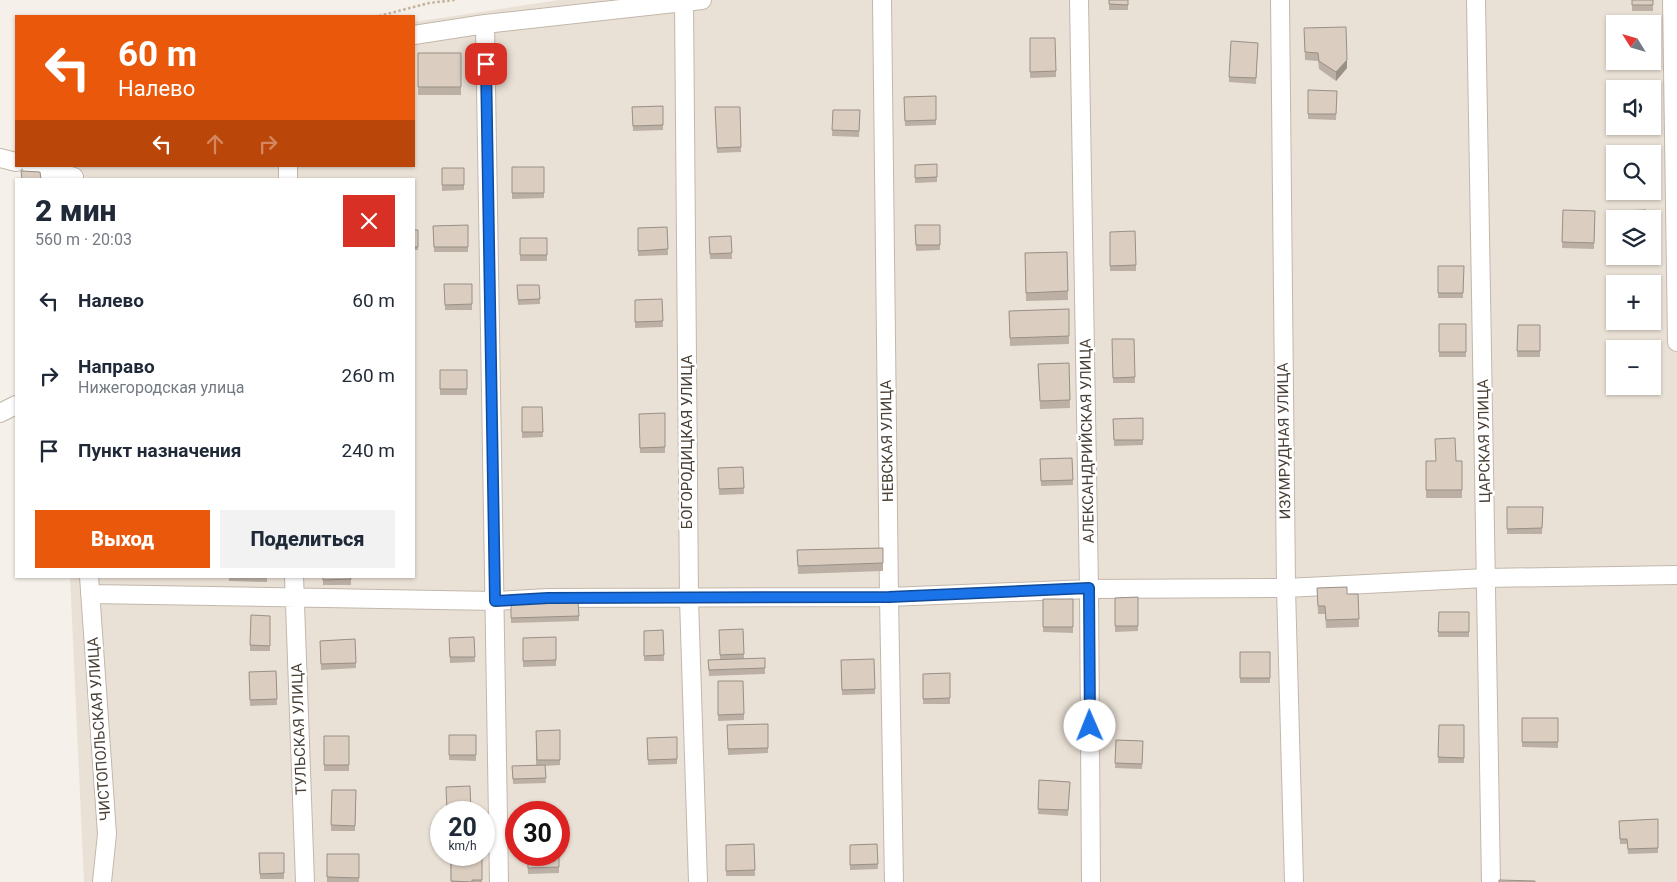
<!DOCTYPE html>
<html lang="ru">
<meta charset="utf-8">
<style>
:root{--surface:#fff;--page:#f2f2f3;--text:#1f2937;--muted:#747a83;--accent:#ea580c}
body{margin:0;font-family:Roboto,sans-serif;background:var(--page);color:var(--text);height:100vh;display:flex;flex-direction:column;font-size:19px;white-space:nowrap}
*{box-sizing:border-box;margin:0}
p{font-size:16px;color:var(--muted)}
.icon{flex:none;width:28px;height:28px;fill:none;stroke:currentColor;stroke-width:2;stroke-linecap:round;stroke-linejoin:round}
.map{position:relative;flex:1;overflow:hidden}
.drawer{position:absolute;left:15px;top:178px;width:400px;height:400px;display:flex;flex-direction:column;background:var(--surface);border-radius:0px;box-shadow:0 1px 4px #0004}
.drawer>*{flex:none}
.guide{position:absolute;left:15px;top:15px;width:400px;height:152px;border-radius:0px;box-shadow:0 1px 4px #0004;background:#ea580c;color:#fff;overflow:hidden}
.needle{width:32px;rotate:307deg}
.tools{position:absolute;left:1606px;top:15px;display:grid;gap:10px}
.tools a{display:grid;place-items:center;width:55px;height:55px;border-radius:0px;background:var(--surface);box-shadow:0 1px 4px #0004;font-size:25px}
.speed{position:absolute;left:430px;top:801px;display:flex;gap:10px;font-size:25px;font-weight:700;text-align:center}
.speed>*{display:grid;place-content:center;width:65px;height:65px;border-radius:50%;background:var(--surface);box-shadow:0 1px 4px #0004;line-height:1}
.speed small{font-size:12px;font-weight:400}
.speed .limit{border:8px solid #d22;background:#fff;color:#111}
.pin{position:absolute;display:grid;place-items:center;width:42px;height:42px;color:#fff;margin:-21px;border-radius:10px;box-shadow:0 2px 8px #0006}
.me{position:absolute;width:55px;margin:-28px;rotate:359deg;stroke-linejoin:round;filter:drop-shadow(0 0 4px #0008)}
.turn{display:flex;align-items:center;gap:18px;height:105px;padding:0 20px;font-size:22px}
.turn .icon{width:65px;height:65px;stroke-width:2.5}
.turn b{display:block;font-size:35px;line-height:42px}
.lanes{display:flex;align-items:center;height:48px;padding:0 20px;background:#0003;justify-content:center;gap:25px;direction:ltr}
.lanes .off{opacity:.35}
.round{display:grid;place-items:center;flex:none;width:52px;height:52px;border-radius:0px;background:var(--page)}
.overview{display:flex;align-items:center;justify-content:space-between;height:85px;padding:0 20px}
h1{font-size:30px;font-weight:800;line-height:38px}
.button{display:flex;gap:10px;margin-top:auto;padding:10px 20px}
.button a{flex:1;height:58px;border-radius:0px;background:var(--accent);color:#fff;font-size:20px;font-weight:800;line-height:58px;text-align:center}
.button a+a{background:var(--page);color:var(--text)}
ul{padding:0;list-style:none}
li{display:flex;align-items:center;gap:15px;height:75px;padding:0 20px}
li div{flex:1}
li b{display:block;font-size:19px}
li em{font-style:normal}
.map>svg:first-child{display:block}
.residential{fill:#eae1d6;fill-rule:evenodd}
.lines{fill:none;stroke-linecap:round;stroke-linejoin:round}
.street-casing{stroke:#c2b7aa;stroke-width:20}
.path{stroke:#c4b19b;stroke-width:2.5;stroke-dasharray:2.5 2.5;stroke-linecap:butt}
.street{stroke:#fff;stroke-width:18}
.wall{fill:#bcb0a5}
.shaded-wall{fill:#999086}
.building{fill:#dbcdc0;stroke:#999086}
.route-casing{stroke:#114b97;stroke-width:12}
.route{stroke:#1a73e8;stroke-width:9}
.labels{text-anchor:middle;stroke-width:5;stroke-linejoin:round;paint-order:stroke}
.street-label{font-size:15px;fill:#4a4036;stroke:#fff}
</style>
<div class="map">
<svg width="1677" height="882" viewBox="0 0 1677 882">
<rect width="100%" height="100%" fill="#f5f0e9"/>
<path class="residential" d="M559,0H1677V882H84L70,576H414V179H53L52,166H414V22ZM1615,24H1652V61H1615ZM1615,89H1652V126H1615ZM1615,154H1652V191H1615ZM1615,219H1652V256H1615ZM1615,284H1652V321H1615ZM1615,349H1652V386H1615ZM441,812H484V855H441ZM516,812H559V855H516Z"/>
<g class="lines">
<g class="street-casing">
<path id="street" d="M882,0L889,597L894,882
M1079,0L1089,589L1091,882
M1280,0L1286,588L1294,882
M1476,0L1491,882
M1672,0L1677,342
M684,2L689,599L698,882
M485,24L499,882
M414,35L485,24L702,0
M0,158L16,162
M31,166L74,177
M288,166V179
M0,413L16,405
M89,576L107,834L102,882
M294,576L305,882
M90,594L495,601L548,598L889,597L1089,589L1286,588L1486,578L1677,575"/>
</g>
<path class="path" d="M379,16L429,3L455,0"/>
<use href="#street" class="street"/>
</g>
<path class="wall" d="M1109,0H1128V10H1109Z
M1632,0H1653V11H1632Z
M1304,28L1347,68L1336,81L1319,69L1318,61L1305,60Z
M1030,38L1056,71V77L1030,78Z
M1258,43L1256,84L1229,82V77Z
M418,53H461V95H418Z
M1652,55L1653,63H1631L1630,61H1652Z
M1337,91L1336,120L1308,119V114Z
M936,96V125L905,126L904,97Z
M663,106V130L633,131L632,107Z
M715,107H740L741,152L717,153Z
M833,110H860L859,137L832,136Z
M915,165L937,177V182L915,183Z
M512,167L544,193V198L512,199Z
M442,168H464V190L442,191Z
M1563,210L1595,211L1594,249L1562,248Z
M468,225V252H434L433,226Z
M915,225H940V250L916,251Z
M667,227L668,255L638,256V228Z
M414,230H418V250H414Z
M1110,232L1136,265V271H1110Z
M731,236L732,259H710L709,237Z
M520,238H547V261H520Z
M1067,252L1068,300L1026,301L1025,253Z
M1438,266H1464L1463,298H1438Z
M444,284L472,304V310H445Z
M517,285H539L540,304L518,305Z
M662,299L663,327L635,328V300Z
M1069,309V344L1010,346L1009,311Z
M1439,324H1466V357H1439Z
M1518,325H1540V357H1517Z
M1112,339L1135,377V383H1113Z
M1069,363L1070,408L1040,409L1038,364Z
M440,370H467V395H440Z
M522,407H542L543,437L522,438Z
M639,414L665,447V453H640Z
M1143,418V445L1114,446L1113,419Z
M1072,458L1073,485L1041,486L1040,459Z
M1426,461H1462V498H1426Z
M743,467L744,494L719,495L718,468Z
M1507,507H1543L1542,534H1507Z
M883,548V571L798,574L797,550Z
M229,576H267V582L229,581Z
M323,576L351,579V585H323Z
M1317,588L1347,594H1358L1359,627L1326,628L1325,614H1318Z
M1138,597V631L1115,632V598Z
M1043,599H1073V633L1043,632Z
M511,603L579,616V621L511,623Z
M1439,612H1469V637H1438Z
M270,616V651H250V645Z
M743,629L744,659L765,658V674L709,676L708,660H720L719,630Z
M663,630L664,661H644V631Z
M474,637L475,662L450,663L449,638Z
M556,637V666L523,667V638Z
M355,639L356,668L321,670L320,641Z
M1240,652H1270V683H1240Z
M841,660L875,689V694L842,695Z
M276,671L277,705L250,706L249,672Z
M950,673V704H923V674Z
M718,681L744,714V720L718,721Z
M1522,718H1558V748L1522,747Z
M768,724V753L728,755L727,725Z
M1439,725H1464V763H1438Z
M560,730V765L545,766L546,783L513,784L512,766L536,765V731Z
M449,735H476V761L449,760Z
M324,736H349V771H324Z
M677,737V764L648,765L647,738Z
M1116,740L1143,741L1142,769L1115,768Z
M1039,780L1070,782L1068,816L1038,814Z
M332,790H356L355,831H331Z
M1658,819V853L1628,854L1627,844H1620L1619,821Z
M488,828L489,845L484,846V829Z
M754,844L755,876H726V845Z
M877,844L878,869L850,870V845Z
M259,853H284V879H260Z
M327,854H359V882H327Z
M450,855L482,880V882H451Z
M527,855H559V873L528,874Z"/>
<path class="shaded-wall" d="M1347,60V68L1336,81V72Z"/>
<path class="building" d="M1109,0H1128V5L1109,4Z
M1632,0H1653V5H1632Z
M1346,27L1347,60L1336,72L1319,61L1318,53L1305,52L1304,28Z
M1030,38H1055L1056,71L1030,72Z
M1231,41L1258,43L1256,78L1229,77Z
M418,53H461V87H418Z
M1308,90L1337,91L1336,114H1308Z
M936,96V120L905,121L904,97Z
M663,106V125L633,126L632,107Z
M715,107H740L741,147L717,148Z
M833,110H860L859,131L832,130Z
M937,164V177L915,178V165Z
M512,167H544V193H512Z
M442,168H464V185H442Z
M21,171L40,172L41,179H22Z
M1563,210L1595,211L1594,243L1562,242Z
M1646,210V219H1615V211Z
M468,225V247H434L433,226Z
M915,225H940V245H916Z
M667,227L668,249L638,251V228Z
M414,230H418V247H414Z
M1135,231L1136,265L1110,266V232Z
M731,236L732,253L710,254L709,237Z
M520,238H547V255H520Z
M1067,252L1068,291L1026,293L1025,253Z
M1438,266H1464L1463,293H1438Z
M444,284H472V304L445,305Z
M517,285H539L540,299L518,300Z
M662,299L663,321L635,322V300Z
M1069,309V336L1010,338L1009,311Z
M1439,324H1466V352H1439Z
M1518,325H1540V351H1517Z
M1112,339H1134L1135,377L1113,378Z
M1069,363L1070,400L1040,401L1038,364Z
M440,370H467V389H440Z
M522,407H542L543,432H522Z
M665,413V447L640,448L639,414Z
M1143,418V440H1114L1113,419Z
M1455,438L1456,461H1462V490H1426V461H1436L1435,439Z
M1072,458L1073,480L1041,481L1040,459Z
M743,467L744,488L719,489L718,468Z
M1507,507H1543L1542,528L1507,529Z
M883,548V563L798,566L797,550Z
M323,576H351V579L323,580Z
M1347,587V594H1358L1359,619L1326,620L1325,606H1318L1317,588Z
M1138,597V626H1115V598Z
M1043,599H1073V627H1043Z
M578,601L579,616L511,618V603Z
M1439,612H1469V632H1438Z
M251,615L270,616V646L250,645Z
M743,629L744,654L720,655L719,630Z
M663,630L664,655L644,656V631Z
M474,637L475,657H450L449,638Z
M556,637V660L523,661V638Z
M355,639L356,663L321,664L320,641Z
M1240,652H1270V678H1240Z
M765,658V668L709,670L708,660Z
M874,659L875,689L842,690L841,660Z
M276,671L277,699L250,700L249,672Z
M950,673V698L923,699V674Z
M718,681H743L744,714L718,715Z
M1522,718H1558V742H1522Z
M768,724V748L728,749L727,725Z
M1439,725H1464V758L1438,757Z
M560,730V760H537L536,731Z
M449,735H476V755H449Z
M324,736H349V765H324Z
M677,737V759L648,760L647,738Z
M1116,740L1143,741L1142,764L1115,763Z
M545,765L546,778L513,779L512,766Z
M1039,780L1070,782L1068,810L1038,809Z
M470,786L471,812H447L446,787Z
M332,790H356L355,826L331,825Z
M1658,819V848L1628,849L1627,839H1620L1619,821Z
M488,828L489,840H484V829Z
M754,844L755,870L726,871V845Z
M877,844L878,864L850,865V845Z
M259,853H284V873L260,874Z
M327,854H359V878L327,877Z
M451,855H482V880H472V882L451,881Z
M528,855H559V867L528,868Z
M1499,880L1535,881V882H1499Z"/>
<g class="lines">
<g class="route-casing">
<path id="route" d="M486,64L495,601L548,598L889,597L1089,588L1090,726"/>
</g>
<use href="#route" class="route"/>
</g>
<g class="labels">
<g class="street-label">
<text transform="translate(887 441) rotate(-91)" y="5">НЕВСКАЯ УЛИЦА</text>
<text transform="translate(1087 441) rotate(-91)" y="5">АЛЕКСАНДРИЙСКАЯ УЛИЦА</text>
<text transform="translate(1284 441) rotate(-91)" y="5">ИЗУМРУДНАЯ УЛИЦА</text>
<text transform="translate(1484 441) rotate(-91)" y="5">ЦАРСКАЯ УЛИЦА</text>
<text transform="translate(687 442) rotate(-90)" y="5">БОГОРОДИЦКАЯ УЛИЦА</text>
<text transform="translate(99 729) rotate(-94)" y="5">ЧИСТОПОЛЬСКАЯ УЛИЦА</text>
<text transform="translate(299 729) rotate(-92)" y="5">ТУЛЬСКАЯ УЛИЦА</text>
</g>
</g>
</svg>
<div class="tools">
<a><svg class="needle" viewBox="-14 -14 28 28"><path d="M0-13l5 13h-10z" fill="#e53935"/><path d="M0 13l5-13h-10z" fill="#747a83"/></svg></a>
<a><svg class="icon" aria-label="sound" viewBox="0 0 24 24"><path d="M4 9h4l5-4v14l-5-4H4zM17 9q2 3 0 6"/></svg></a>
<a><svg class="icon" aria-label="search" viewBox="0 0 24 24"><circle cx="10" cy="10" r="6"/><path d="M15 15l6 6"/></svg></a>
<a><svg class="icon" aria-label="layers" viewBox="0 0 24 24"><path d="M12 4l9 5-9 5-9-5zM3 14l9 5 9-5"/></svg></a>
<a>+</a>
<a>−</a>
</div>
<div class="speed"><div>20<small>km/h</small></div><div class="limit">30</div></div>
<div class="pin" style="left:486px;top:64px;background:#d93025"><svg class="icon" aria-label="arrive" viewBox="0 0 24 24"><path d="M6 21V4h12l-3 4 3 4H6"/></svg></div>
<svg class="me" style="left:1090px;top:726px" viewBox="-20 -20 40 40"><circle r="19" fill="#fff"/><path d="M0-13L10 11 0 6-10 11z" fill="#1a73e8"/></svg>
<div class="guide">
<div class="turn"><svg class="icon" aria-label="left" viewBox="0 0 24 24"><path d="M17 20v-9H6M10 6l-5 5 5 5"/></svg><div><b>60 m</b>Налево</div></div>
<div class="lanes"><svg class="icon" aria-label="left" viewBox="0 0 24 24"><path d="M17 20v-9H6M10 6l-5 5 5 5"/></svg><svg class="icon off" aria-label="ahead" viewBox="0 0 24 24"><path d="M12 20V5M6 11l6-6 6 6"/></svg><svg class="icon off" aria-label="right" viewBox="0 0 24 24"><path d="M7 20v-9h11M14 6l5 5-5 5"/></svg></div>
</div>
<section class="drawer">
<div class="overview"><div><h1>2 мин</h1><p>560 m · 20:03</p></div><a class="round" style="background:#d93025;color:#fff"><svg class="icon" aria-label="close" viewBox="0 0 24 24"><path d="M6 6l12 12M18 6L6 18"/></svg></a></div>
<ul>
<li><svg class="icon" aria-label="left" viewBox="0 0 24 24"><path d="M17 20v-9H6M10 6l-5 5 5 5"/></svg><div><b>Налево</b></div><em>60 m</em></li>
<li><svg class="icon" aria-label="right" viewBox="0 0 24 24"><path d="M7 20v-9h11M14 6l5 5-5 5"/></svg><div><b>Направо</b><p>Нижегородская улица</p></div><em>260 m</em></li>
<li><svg class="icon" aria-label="arrive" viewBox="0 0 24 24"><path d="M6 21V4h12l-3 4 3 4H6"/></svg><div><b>Пункт назначения</b></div><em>240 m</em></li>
</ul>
<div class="button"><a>Выход</a><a>Поделиться</a></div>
</section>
</div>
